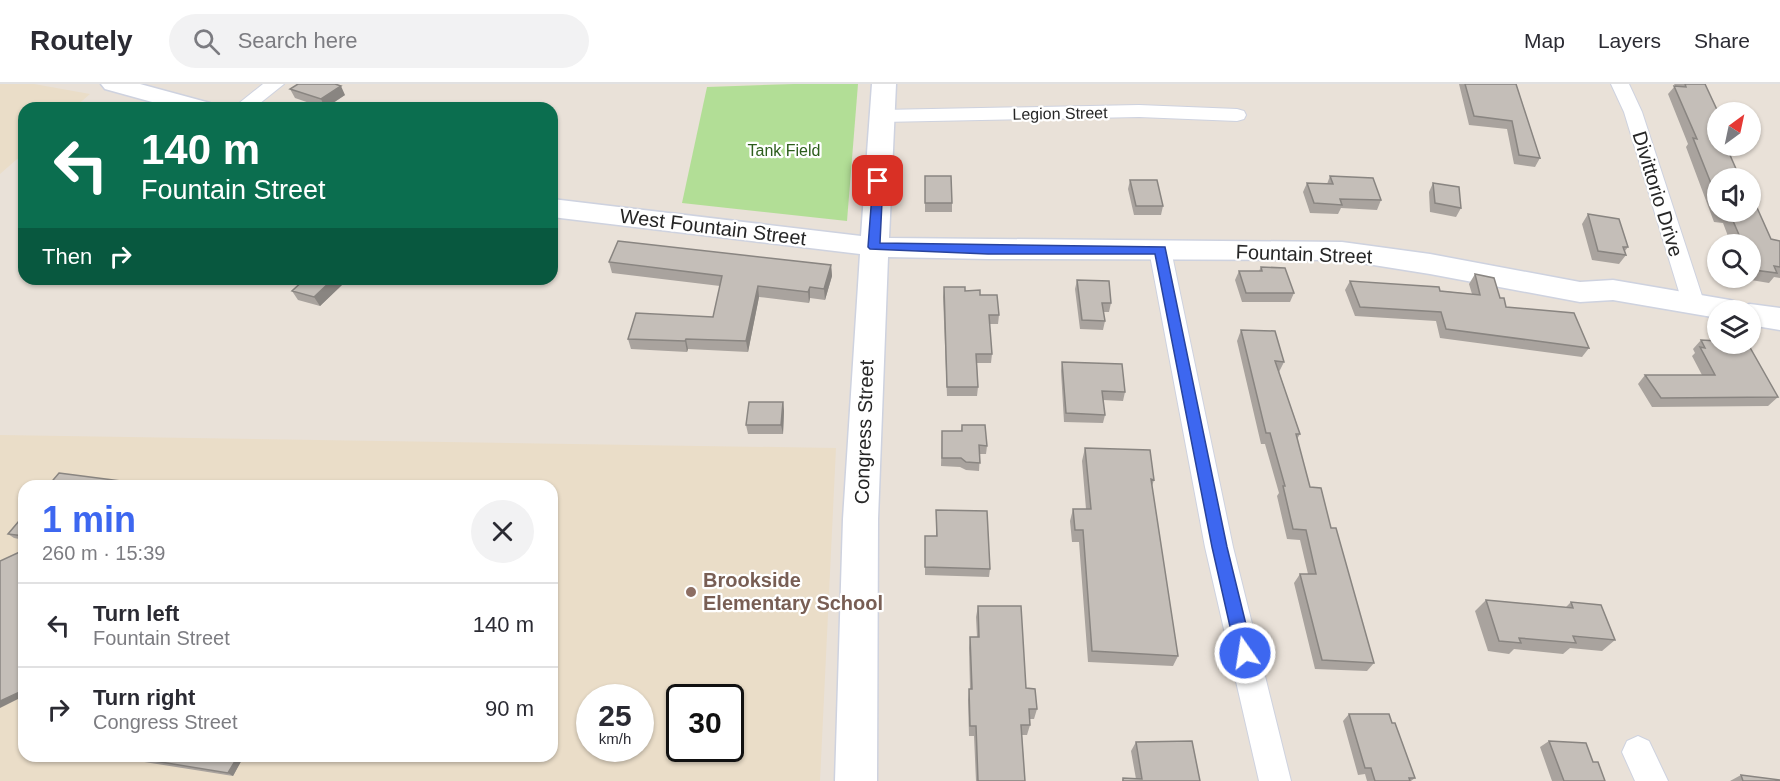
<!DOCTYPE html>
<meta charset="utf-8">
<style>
:root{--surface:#fff;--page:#f2f2f3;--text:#2b2b33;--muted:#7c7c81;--line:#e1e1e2;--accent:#3d67f0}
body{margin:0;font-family:Helvetica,sans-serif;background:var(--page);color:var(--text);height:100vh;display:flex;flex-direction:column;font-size:22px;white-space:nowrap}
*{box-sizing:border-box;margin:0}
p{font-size:20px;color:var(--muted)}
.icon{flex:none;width:33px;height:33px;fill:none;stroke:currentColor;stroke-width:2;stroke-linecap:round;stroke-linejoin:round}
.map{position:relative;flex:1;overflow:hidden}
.drawer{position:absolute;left:18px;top:396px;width:540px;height:282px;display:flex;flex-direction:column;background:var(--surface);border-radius:18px;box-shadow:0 2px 4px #0004}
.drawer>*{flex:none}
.top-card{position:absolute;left:18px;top:18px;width:540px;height:183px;border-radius:18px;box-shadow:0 2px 4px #0004;background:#0b6e4f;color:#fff;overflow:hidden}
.needle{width:39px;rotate:33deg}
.fabs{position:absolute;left:1707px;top:18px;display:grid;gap:12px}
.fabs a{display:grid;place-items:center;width:54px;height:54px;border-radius:50%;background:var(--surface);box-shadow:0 2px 4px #0004;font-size:30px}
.speed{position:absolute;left:576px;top:600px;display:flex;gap:12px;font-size:30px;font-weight:700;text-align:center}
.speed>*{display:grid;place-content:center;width:78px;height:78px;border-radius:50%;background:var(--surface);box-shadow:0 2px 4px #0004;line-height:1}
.speed small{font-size:15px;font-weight:400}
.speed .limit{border:3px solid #111;border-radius:9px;background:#fff;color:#111}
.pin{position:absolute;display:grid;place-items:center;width:51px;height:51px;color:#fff;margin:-26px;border-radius:12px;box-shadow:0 3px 9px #0006}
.me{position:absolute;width:66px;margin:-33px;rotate:347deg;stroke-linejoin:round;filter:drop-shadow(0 0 4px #0008)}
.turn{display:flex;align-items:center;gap:21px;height:126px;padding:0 24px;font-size:27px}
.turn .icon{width:78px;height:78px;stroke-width:2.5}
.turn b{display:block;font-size:42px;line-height:51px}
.then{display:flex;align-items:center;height:57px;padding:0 24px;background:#0003;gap:12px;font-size:22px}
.round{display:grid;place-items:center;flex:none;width:63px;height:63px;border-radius:32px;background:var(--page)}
.head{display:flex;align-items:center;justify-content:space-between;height:102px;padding:0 24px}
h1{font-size:36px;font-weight:700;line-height:45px;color:var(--accent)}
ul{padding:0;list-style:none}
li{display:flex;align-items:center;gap:18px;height:84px;padding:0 24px;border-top:2px solid var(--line)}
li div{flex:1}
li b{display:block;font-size:22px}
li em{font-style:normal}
header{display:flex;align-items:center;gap:36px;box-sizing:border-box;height:84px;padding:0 30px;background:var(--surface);border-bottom:2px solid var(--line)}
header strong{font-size:28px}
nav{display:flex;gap:33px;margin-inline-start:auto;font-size:21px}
.search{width:420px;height:54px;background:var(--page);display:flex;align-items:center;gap:15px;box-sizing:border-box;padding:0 21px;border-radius:33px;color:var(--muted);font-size:22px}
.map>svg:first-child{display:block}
.education{fill:#eaddc8;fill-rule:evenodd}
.green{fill:#b2de96}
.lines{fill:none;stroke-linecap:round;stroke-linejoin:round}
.street-casing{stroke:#ced2df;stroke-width:2}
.secondary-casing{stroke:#ced2df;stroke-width:3}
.street{fill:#fff;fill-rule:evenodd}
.secondary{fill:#fff;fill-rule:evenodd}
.wall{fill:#a9a39e}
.shaded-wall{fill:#898581}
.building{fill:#c4beb8;stroke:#898581;stroke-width:1.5}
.route{fill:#3d67f0;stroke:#28439c;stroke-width:1.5}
.education-dot{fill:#8d6e63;stroke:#fff;stroke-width:2}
.labels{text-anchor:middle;stroke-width:4.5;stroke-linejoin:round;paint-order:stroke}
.far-street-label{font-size:16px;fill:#262626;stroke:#fff}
.far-park-label{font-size:16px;fill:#2d5e1c;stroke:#fff}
.street-label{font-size:20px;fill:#262626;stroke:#fff}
.education-label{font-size:20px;font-weight:bold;fill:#785e54;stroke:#fff;text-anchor:start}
</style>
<header>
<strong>Routely</strong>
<div class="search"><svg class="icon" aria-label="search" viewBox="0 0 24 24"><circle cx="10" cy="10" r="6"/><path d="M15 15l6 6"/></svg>Search here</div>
<nav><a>Map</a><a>Layers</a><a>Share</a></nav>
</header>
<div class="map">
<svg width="1780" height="697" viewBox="0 0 1780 697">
<rect width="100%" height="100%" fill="#e9e1d8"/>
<path class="education" d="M0,0H34L90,10L74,24H24V69L0,90Z
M0,351L836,364L820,697H0ZM24,402H552V672H24ZM590,614H640V664H590ZM680,614H730V664H680Z"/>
<path class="green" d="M794,0H858L847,137L682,119L707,3Z"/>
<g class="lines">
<g class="street-casing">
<path id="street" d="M263,0H284L254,24H233Z
M1611,0H1629L1642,28L1705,221L1702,227L1694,229L1686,227L1683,221L1624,28Z
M1139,21L1237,25L1244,27L1246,31L1244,35L1237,37L1139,33L882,38L875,36L873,32L875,28L882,26Z
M1160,159L1168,161L1171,166L1233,463L1291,697H1259L1205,463L1149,166L1152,161Z
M1638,652L1649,657L1668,697H1635L1622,668L1627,657Z"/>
</g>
<g class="secondary-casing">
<path id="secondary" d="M101,0H140L210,19L213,24H174L105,5Z
M872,0H896L889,154L1342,158L1430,170L1580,198L1613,196L1730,216L1740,219L1742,222L1750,220L1780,224V246L1750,241V226H1718V234L1613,216L1580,218L1430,190L1342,176L988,175L888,173L878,435L877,697H835L843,435L860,170L552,133V115L861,152Z"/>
</g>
<use href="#street" class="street"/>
<use href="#secondary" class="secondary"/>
</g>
<path class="wall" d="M1459,0H1516L1540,74L1535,83L1514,80L1507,45L1469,41Z
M1674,0H1705L1718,94V128H1750L1771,155L1780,157V194L1774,193L1769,199L1745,195V194H1750V160H1731L1723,139L1714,138L1686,63L1688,60L1668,10L1675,2Z
M290,5L345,11L326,24H324L295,14Z
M925,92L952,119V128H925Z
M1330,92L1381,116L1377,126L1341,124L1338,130L1310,129L1303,108L1307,99L1327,100Z
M1130,96L1163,122L1161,131H1134L1128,105Z
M1433,99L1461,124L1456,133L1430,128L1429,108Z
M1588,130L1628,163L1625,167L1626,171L1619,180L1592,176L1582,140Z
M609,178L831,181L832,192L825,216L810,214L809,219L759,213L748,268L688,265L687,268L631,265L628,255L713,233L720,202L612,189Z
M1261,183L1294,209L1290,218H1242L1235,196L1239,187H1259Z
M1475,190L1500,214L1506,223L1589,264L1582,273L1440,254L1436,237L1355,232L1345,206L1350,197L1472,210L1469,200Z
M305,195H340L343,200L320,222L298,216L292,207Z
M1077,196L1111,219L1109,228H1103L1105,237L1103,246L1080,245L1075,205Z
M944,203L965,207L980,211L999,231L998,240H989L992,270L991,279H977L978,303L977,312H947L943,213Z
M1241,246L1284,278L1279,288L1300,350L1297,355L1310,403L1331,444L1374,579L1367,587L1315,585L1294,499L1300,490H1308L1300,456L1287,455L1277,412L1279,409L1265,360H1261L1237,257Z
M1701,256L1778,313L1768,322L1652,323L1638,300L1645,291H1702L1692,272L1695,269L1693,265Z
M1062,278L1125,308L1123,317L1103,316L1105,331L1103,339L1064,338L1061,287Z
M783,318L784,327L783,350H748L746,341Z
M962,341L987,362L986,370H980L979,387L966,386L960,383L941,382L942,347H961Z
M1085,364L1154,396L1152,402L1178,572L1173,582L1088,578L1079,458H1072L1070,437L1073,425H1086L1082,377Z
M936,426L990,485L989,493L925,491V452H936Z
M24,431V456L14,454L8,450Z
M1486,516L1566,523L1571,518L1615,556L1602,567L1570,564L1563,570L1514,565L1509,570L1488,567L1475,527Z
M978,522L1026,604L1037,625L1034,635H1029L1030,641L1027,651H1022L1025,697H976L974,652H969L968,616L969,605H970L969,564L970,553H977L976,533Z
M1349,630L1392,639L1415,694L1411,697H1367L1365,690L1358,691L1343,637Z
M1549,657L1593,678L1605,697H1552L1540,663Z
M1136,658L1200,697H1122L1123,694L1136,695L1131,667Z
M116,672H244L233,692L119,674Z
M1741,691L1780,697H1730Z"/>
<path class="shaded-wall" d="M341,2L345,11L325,24L321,15Z
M831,181L832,192L825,216L824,205Z
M333,195H340L343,200L320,222L314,213Z
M758,202L759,213L748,268L746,257Z
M810,203V214L809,219L808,208Z
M686,255L688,265L687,268L685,257Z
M783,318L784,327L783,350L781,341Z
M24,606V612L0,624V617Z
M238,672H244L233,692L228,689Z"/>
<path class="building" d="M298,0H335L341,2L321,15L290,5Z
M1465,0H1516L1540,74L1519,71L1512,37L1474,32Z
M1685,0H1705L1718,28V62H1726L1740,94H1718V117L1693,54L1697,55L1674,2L1686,3Z
M125,20L133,24H118Z
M925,92H951L952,119H925Z
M1330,92L1373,94L1381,116L1340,115L1342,121L1314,119L1307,99L1333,100Z
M1130,96H1157L1163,122H1136Z
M1433,99L1459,103L1461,124L1435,119Z
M1750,108L1771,155L1780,157V183L1774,182L1777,189L1754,186L1750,178V160H1743L1730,130L1722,128H1721H1750Z
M1588,130L1619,135L1628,163H1623L1626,171L1598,167Z
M618,157L831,181L824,205L810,203L808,208L758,202L746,257L686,255L685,257L628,255L636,229L713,233L722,192L609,178Z
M1261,183L1285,184L1294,209H1246L1239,187H1262Z
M1475,190L1494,194L1500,214H1504L1506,223L1574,229L1589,264L1446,245L1441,228L1360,223L1350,197L1439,203L1440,207L1480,211Z
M305,195H333L314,213L292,207Z
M1077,196L1109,197L1111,219H1102L1105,237L1082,236Z
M944,203H965V207L980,206V211H997L999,231H989L992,270H976L978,303H947Z
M1241,246L1275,247L1284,278L1275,277L1300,350H1296L1310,403L1321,404L1331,444H1336L1374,579L1322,576L1300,490H1316L1306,446L1293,445L1283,402H1285L1270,349H1266Z
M1701,256L1718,257V260H1748L1778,313L1661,314L1645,291H1715L1700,263L1705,264Z
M1062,278L1122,280L1125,308L1102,307L1105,331L1066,329Z
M749,318H783L781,341H746Z
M962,341H985L987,362L979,361L980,379L966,378L961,374H942V347H962Z
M1085,364L1150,366L1154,396L1151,395L1178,572L1092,567L1083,446H1075L1073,425H1091Z
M59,389L160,402H48Z
M936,426L987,427L990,485L925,483V452H937Z
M24,431V452L8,450Z
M24,466V606L0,617V477Z
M1486,516L1573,524L1571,518L1601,521L1615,556L1573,552L1576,559L1519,554L1521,559L1499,557Z
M978,522H1021L1026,604L1035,605L1037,625H1029L1030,641H1021L1025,697H978L976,642H970L969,605H972L970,553H979Z
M1349,630H1389L1392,639H1395L1415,694H1409L1410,697H1375L1371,684H1365Z
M1192,657L1200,697H1123V694L1142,695L1136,658Z
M1549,657L1586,659L1593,678H1598L1605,697H1564Z
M124,672H238L228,689Z
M1741,691L1780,696V697H1743Z"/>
<path class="route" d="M878,94L883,97L880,159L1165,163L1227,463L1253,569L1250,574L1245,577L1239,574L1236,569L1212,463L1155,170H988L870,165L868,163L873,97Z"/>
<circle class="education-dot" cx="691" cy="508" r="6"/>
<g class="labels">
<g class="far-street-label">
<text transform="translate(1060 29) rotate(-1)" y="6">Legion Street</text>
</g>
<g class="far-park-label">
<text x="784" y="72">Tank Field</text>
</g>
<g class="street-label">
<text transform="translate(1658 110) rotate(73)" y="7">Divittorio Drive</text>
<text transform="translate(713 143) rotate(7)" y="7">West Fountain Street</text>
<text transform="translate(1304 170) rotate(2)" y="7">Fountain Street</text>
<text transform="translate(864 348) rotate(-88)" y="7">Congress Street</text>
</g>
<g class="education-label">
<text x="703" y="503">Brookside<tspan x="703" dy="23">Elementary School</tspan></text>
</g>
</g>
</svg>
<div class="fabs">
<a><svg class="needle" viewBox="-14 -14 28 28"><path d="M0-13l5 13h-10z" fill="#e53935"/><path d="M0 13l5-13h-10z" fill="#7c7c81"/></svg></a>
<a><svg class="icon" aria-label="sound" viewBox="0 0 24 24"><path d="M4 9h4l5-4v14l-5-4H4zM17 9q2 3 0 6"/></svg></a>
<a><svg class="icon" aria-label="search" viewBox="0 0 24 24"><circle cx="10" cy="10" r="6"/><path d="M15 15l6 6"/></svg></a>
<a><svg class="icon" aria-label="layers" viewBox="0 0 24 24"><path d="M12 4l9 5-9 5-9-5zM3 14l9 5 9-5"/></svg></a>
</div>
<div class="speed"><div>25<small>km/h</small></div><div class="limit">30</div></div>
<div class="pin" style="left:878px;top:97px;background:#d93025"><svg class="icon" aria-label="arrive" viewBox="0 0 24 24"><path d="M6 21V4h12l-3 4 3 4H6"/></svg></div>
<svg class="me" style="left:1245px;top:569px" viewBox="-20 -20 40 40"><circle r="17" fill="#3d67f0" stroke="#fff" stroke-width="3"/><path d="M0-11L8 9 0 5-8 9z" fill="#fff"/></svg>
<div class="top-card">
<div class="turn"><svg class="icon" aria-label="left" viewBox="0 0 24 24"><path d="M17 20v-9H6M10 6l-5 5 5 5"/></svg><div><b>140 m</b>Fountain Street</div></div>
<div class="then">Then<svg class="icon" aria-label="right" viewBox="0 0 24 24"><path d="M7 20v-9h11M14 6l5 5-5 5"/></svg></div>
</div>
<section class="drawer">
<div class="head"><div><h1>1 min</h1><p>260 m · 15:39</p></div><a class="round"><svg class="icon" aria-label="close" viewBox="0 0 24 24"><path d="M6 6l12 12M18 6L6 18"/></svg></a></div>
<ul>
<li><svg class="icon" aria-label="left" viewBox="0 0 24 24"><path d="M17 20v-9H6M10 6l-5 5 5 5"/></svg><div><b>Turn left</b><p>Fountain Street</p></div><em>140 m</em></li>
<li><svg class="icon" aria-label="right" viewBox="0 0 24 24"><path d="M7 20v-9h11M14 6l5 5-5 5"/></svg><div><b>Turn right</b><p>Congress Street</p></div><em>90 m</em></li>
</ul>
</section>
</div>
